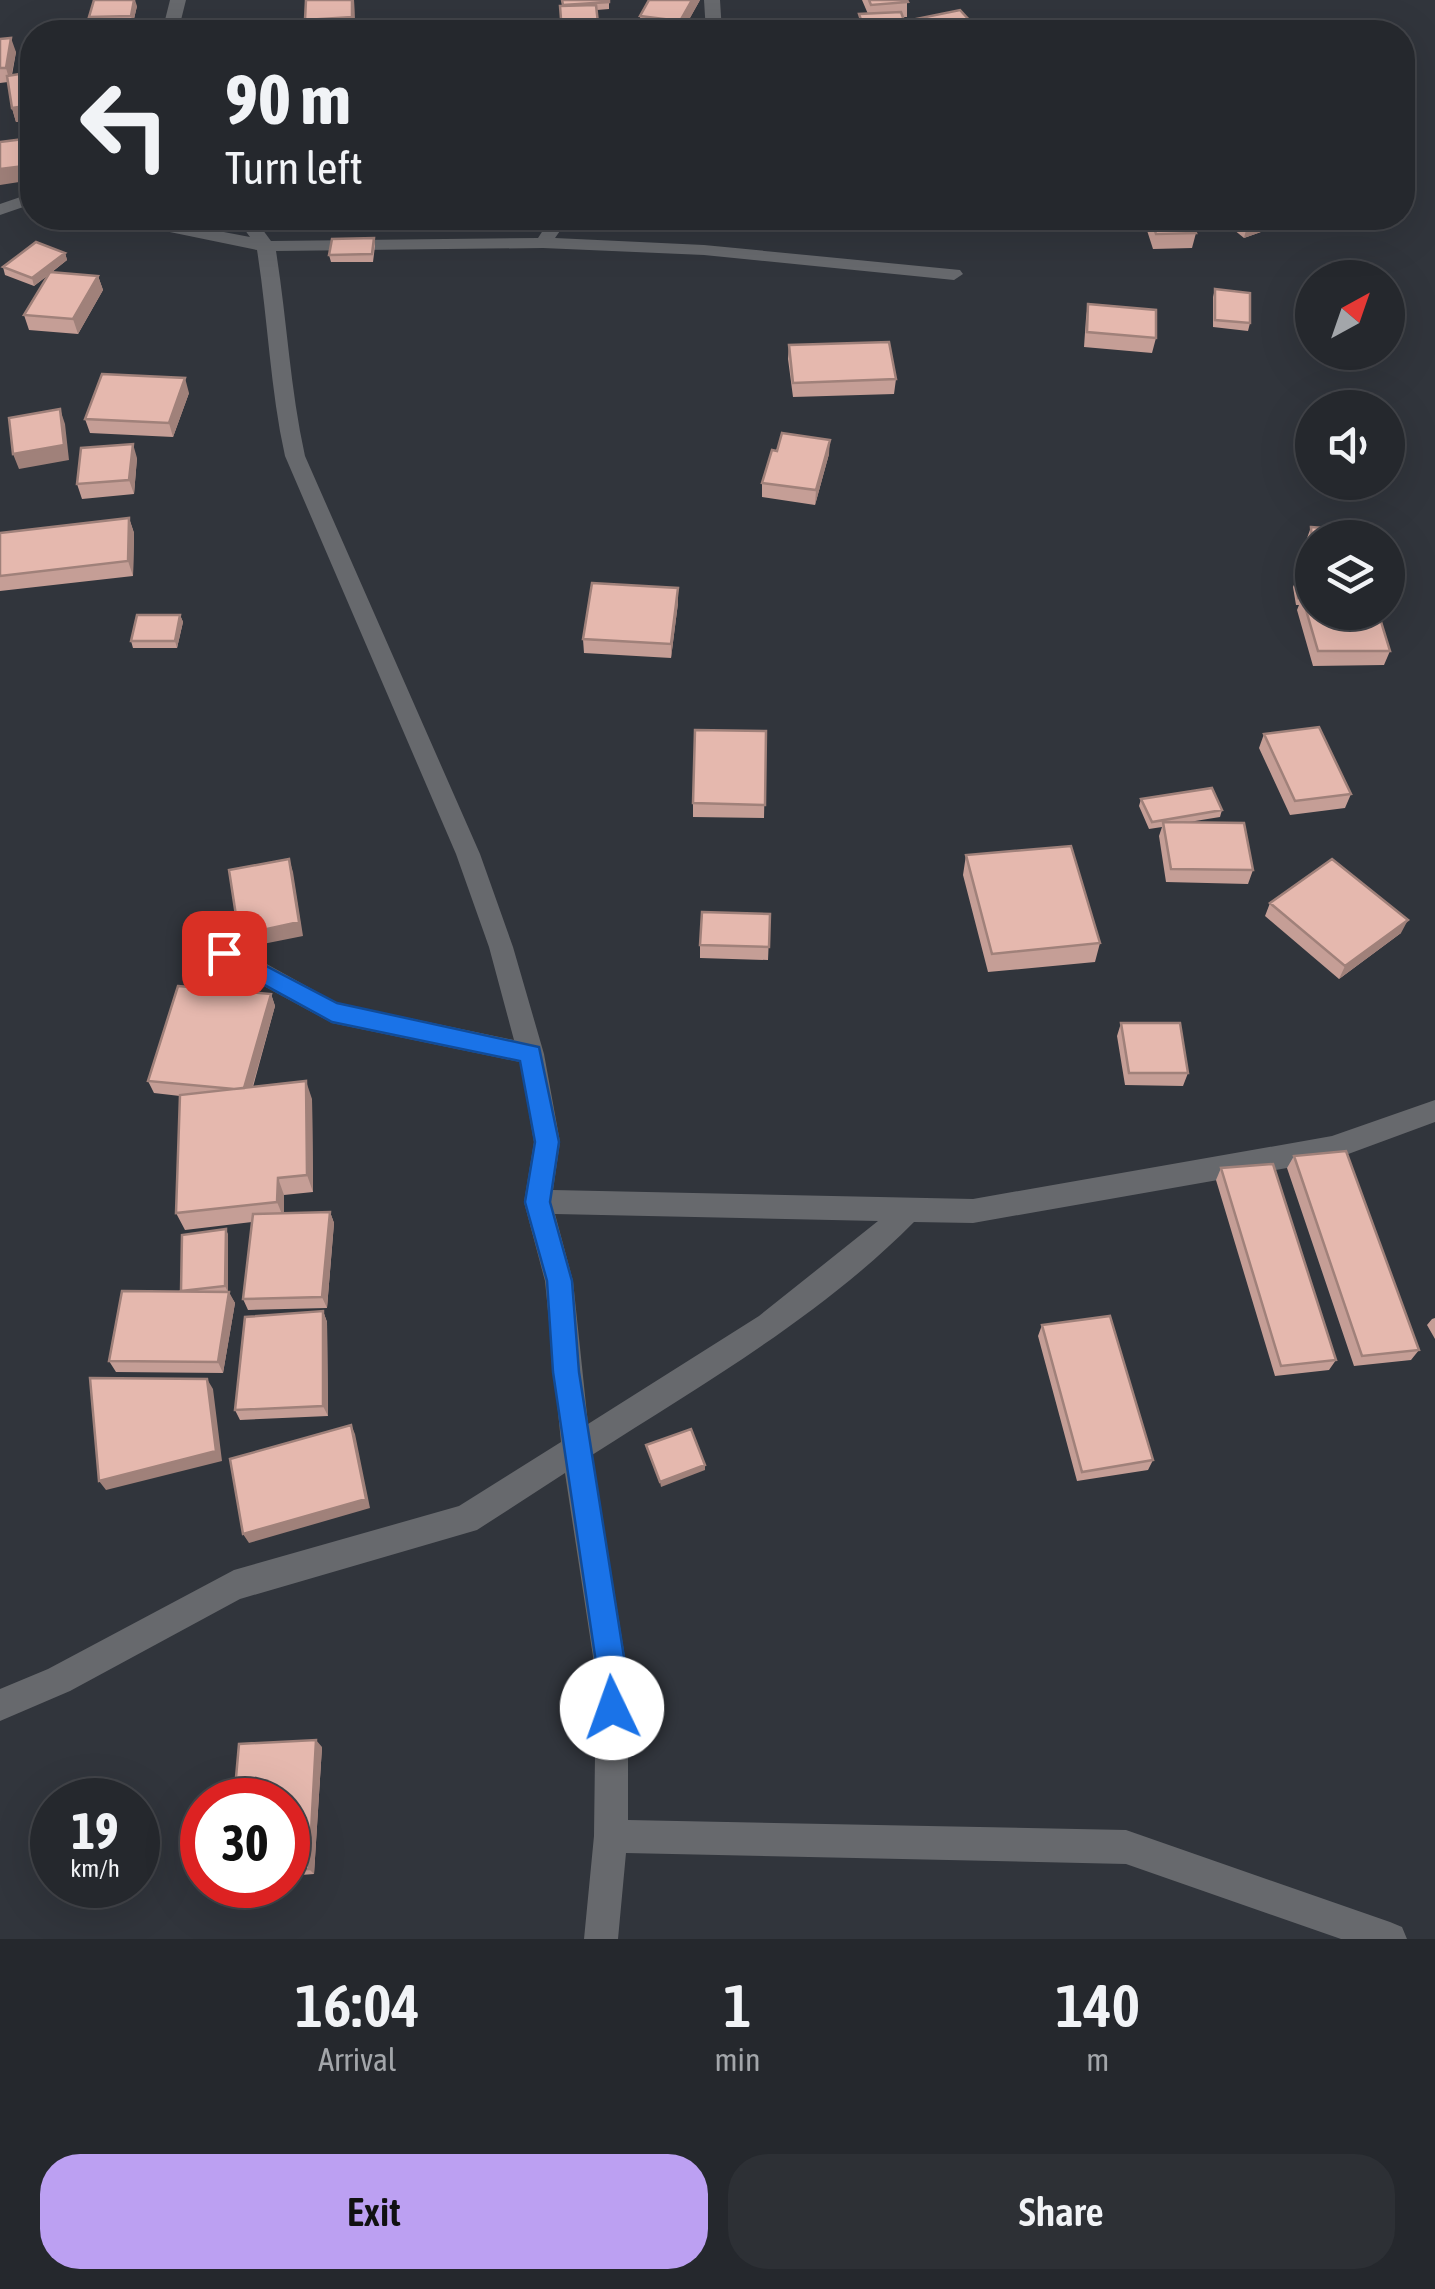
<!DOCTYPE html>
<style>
:root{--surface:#25282d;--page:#2d3035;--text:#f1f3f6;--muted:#a3a6aa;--line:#424449;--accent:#bca0f2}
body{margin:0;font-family:"Asap Condensed",sans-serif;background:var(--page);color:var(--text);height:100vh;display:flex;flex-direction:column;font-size:38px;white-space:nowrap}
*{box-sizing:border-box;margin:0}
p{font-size:32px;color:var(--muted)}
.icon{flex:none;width:55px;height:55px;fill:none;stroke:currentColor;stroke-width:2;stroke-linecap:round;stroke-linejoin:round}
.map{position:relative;height:1939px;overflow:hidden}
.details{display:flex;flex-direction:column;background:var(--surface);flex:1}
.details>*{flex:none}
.top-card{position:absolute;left:20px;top:20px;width:1395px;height:210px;border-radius:40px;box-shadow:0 10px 40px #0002,0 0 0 2px var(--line);background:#25282d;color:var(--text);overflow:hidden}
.needle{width:65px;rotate:40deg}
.tools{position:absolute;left:1295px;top:260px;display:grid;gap:20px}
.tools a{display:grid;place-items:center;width:110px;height:110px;border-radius:50%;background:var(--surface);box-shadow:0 10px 40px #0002,0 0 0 2px var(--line);font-size:50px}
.speed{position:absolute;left:30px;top:1778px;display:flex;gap:20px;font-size:50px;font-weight:700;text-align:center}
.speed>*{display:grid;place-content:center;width:130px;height:130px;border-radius:50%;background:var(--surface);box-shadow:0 10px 40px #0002,0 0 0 2px var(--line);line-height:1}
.speed small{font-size:25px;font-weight:400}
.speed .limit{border:15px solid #d22;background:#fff;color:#111}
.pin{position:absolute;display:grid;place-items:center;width:85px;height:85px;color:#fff;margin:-42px;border-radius:20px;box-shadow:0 5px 15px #0006}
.me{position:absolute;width:110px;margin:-55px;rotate:357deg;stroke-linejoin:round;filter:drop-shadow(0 0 8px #0008)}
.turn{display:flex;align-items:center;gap:35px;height:210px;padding:0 40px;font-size:45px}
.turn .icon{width:130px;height:130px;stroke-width:2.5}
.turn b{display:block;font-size:70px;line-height:85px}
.eta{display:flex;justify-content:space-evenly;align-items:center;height:170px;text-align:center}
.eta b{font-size:60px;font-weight:600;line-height:70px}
.action{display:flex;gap:20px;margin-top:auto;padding:20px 40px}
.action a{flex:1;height:115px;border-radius:40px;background:var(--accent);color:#111;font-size:40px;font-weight:600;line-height:115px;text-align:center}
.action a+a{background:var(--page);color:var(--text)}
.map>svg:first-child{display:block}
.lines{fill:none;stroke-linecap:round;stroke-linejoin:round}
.minor{fill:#67696d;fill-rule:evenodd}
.wall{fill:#c59e96}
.shaded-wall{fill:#a0817a}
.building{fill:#e5b8ae;stroke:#a0817a;stroke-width:2.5}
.route{fill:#1a73e8;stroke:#114b97;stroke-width:2.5}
</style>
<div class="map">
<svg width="1435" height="1939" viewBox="0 0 1435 1939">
<rect width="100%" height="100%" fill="#31353c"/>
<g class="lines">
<path class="minor" d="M170,0H186L178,32H162Z
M704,0H720L722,32H706Z
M32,193V204L0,215V204Z
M117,218H150L250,237L236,218H254L271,241L538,238L551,218H569L555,238L704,245L960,270L963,274L954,280L704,255L543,248L276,251C287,320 290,388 305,456L480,854L513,947L544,1054L560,1142L553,1190L973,1199L1332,1136L1435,1100V1122L1332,1160L973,1223L914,1222C821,1316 703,1384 592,1455L628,1676V1820L1126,1830L1390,1922L1402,1927L1407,1939H1341L1126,1864L626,1853L618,1939H584L594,1836L596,1676L565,1473L477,1530L240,1599L70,1691L0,1721V1689L48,1669L234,1570L459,1506L561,1442L545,1281L524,1202L534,1142L520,1062L332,1023L216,960L213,953L216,946H234L337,1003L514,1040L489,947L456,854L285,456C270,388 268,319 257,250L126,223ZM555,1214L878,1221L759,1316L588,1424L573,1281Z"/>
</g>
<path class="wall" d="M354,0L355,32H307L305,20Z
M561,0H609V9L597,10L563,6Z
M700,0L682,32H658L641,30L640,16Z
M862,0H907V17H903L908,32H860L859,14H868Z
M137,6L133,23L91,25L89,17Z
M911,20L970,30L955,32H915L910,27Z
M0,38L16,52L12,75L32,72V120L16,122L12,108L8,82L0,83Z
M1143,218H1190L1196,233L1192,248L1153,249Z
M1230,218L1272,228L1244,238L1228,225Z
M374,238L375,246L373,262H331L329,255Z
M65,253L67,260L52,272L98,276L103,290L78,334L29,330L24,315L47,276L34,286L5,275L3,267Z
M1215,289L1250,323L1248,331L1213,327V297Z
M1088,304L1156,338L1152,353L1084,347L1086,318Z
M789,345L896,379L894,394L793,397L788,359Z
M189,393L173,437L90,433L85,419Z
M829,454L815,505L762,497V483Z
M137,458L134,494L82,499L77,484Z
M129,518L134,533L133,576L0,591V533Z
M1311,527L1312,538V572H1309L1306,541Z
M1296,580L1390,651L1384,665L1313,666L1297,610L1299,605H1296L1293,587Z
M678,603L671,658L584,653L583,639Z
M180,615L183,622L177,648H133L131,641Z
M766,731L764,818L693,817V803Z
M1264,734L1351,794L1345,808L1290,815L1259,748Z
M1141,799L1222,810L1220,817L1189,822L1253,870L1248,884L1166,882L1159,836L1162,827L1149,829L1139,806Z
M966,855L1100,943L1095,962L988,972L963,875Z
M1270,903L1401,933L1339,979L1265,916Z
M770,914L768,960L700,958V945Z
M271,994L275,1006L253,1087L312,1099L313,1192L284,1195V1213L330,1212L334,1223L327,1308L248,1310L243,1299L252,1222L185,1230L176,1213L180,1096L154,1093L148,1081Z
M1121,1023L1188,1073L1183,1086L1125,1085L1117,1036Z
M1294,1156L1419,1350L1411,1360L1354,1366L1287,1168Z
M1221,1168L1336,1360L1329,1370L1275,1376L1216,1180Z
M226,1229L228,1235V1292L235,1303L223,1373L116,1372L109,1361L181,1292Z
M323,1311L327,1322L328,1416L240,1420L235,1410Z
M1435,1318V1339L1427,1325L1432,1319Z
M1042,1325L1153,1460L1148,1470L1077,1481L1038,1336Z
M322,1747L314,1874L288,1876V1800Z"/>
<path class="shaded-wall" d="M135,0L137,6L133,23L131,16Z
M352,0H354L355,32L352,17Z
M692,0H700L682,32H681L680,21Z
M971,22L970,30L955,32H921Z
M11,38L16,52L10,82L6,68Z
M32,105V120L16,122L12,108Z
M32,165V180L0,185V169Z
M1274,220L1272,228L1244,238L1246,230Z
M65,253L67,260L34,286L32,278Z
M98,276L103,290L78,334L73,319Z
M185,378L189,393L173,437L169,423Z
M60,409L65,424L69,460L19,469L13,454Z
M830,440L829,454L815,505L816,490Z
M133,444L137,458L134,494L129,480Z
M129,518L134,533L133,576L128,561Z
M678,588V603L671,658V644Z
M180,615L183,622L177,648L175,641Z
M289,859L293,872L303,936L243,948L239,935Z
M1408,920L1401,933L1339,979L1345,966Z
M271,994L275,1006L248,1102L244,1090Z
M306,1081L312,1099L313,1192L307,1175Z
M278,1178L284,1195V1219L277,1202Z
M330,1212L334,1223L327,1308L322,1297Z
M226,1229L228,1235V1292L225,1286Z
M229,1292L235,1303L223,1373L218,1362Z
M323,1311L327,1322L328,1416L323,1406Z
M207,1379L213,1389L222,1461L106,1490L99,1481Z
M351,1425L355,1434L370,1508L249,1543L243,1534Z
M705,1465V1470L661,1487L660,1482Z
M316,1740L322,1747L314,1874L309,1869Z"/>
<path class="building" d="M94,0H134L131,16L89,17Z
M306,0H352V17L305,20Z
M562,0H609V2L563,5Z
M649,0H692L680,21L640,16Z
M869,0H907L908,2L871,5Z
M596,5L599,32H562L560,6Z
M960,10L971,22L921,32L911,20Z
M901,12L908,32H865L859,14Z
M109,29V32H71Z
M30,36H32V59H29Z
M11,38L6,68H0V39Z
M32,72V105L12,108L7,76Z
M32,138V165L0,169V142Z
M1151,218H1190L1196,233L1156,234Z
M1230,218H1270L1274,220L1246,230Z
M374,238L372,254L329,255L332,239Z
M36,242L65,253L32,278L3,267Z
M50,272L98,276L73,319L24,315Z
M1215,289L1250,293V323L1215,320Z
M1088,304L1156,310V338L1087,332Z
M889,342L896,379L793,383L789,345Z
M102,374L185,378L169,423L85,419Z
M60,409L64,445L13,454L9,418Z
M782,433L830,440L816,490L762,483L772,450L777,451Z
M133,444L129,480L77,484L81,448Z
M129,518L128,561L0,576V533Z
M1311,527L1373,532V538H1312V543Z
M1296,580L1312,581V596L1298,598Z
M592,583L678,588L671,644L583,639Z
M1302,596H1312V612H1378L1390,651H1318Z
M137,615H180L175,641H131Z
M1319,727L1351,794L1295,801L1264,734Z
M695,730L766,731L765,805L693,803Z
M1212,788L1222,810L1152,822L1141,799Z
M1163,822L1244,823L1253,870L1171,869Z
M1071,846L1100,943L992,954L966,855Z
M289,859L299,922L239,935L229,870Z
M1332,859L1408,920L1345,966L1270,903Z
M702,912L770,914L769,947L700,945Z
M178,986L271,994L244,1088L234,1089L148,1081Z
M1121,1023H1180L1188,1073H1129Z
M306,1081L307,1175L278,1178L277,1202L176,1213L180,1095Z
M1346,1151L1419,1350L1362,1356L1294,1156Z
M1273,1164L1336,1360L1281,1366L1221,1168Z
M330,1212L322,1297L243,1299L253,1214Z
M226,1229L225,1286L181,1291L182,1235Z
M122,1291L229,1292L218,1362L109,1361Z
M323,1311V1406L235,1410L245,1317Z
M1110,1316L1153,1460L1082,1472L1042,1325Z
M90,1378L207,1379L216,1451L99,1481Z
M351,1425L366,1499L243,1534L230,1459Z
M691,1429L705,1465L660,1482L646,1445Z
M316,1740L309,1869L288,1870V1800H234L239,1744Z"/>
<path class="route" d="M224,944L337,1003L539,1047L559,1142L550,1202L572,1281L579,1372L627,1676V1708L622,1719L612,1723L602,1719L597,1708L598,1676L553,1372L547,1281L525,1202L535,1142L520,1061L332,1022L217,959L213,953L217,946Z"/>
</svg>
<div class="tools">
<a><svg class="needle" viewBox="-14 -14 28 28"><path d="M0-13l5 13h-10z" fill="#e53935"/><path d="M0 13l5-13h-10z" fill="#a3a6aa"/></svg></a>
<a><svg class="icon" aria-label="sound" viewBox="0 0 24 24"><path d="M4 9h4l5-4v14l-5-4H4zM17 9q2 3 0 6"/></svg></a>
<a><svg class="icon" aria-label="layers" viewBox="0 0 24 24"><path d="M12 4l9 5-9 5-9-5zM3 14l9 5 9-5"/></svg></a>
</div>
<div class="speed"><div>19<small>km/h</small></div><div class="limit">30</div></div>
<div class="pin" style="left:224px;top:953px;background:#d93025"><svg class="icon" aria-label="arrive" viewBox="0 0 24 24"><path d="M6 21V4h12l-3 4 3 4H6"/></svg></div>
<svg class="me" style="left:612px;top:1708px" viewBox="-20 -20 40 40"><circle r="19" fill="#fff"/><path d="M0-13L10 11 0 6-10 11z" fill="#1a73e8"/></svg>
<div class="top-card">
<div class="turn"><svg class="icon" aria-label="left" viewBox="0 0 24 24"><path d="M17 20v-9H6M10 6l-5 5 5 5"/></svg><div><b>90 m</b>Turn left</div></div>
</div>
</div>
<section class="details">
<div class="eta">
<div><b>16:04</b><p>Arrival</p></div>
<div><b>1</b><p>min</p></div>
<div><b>140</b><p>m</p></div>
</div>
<div class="action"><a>Exit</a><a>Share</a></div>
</section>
